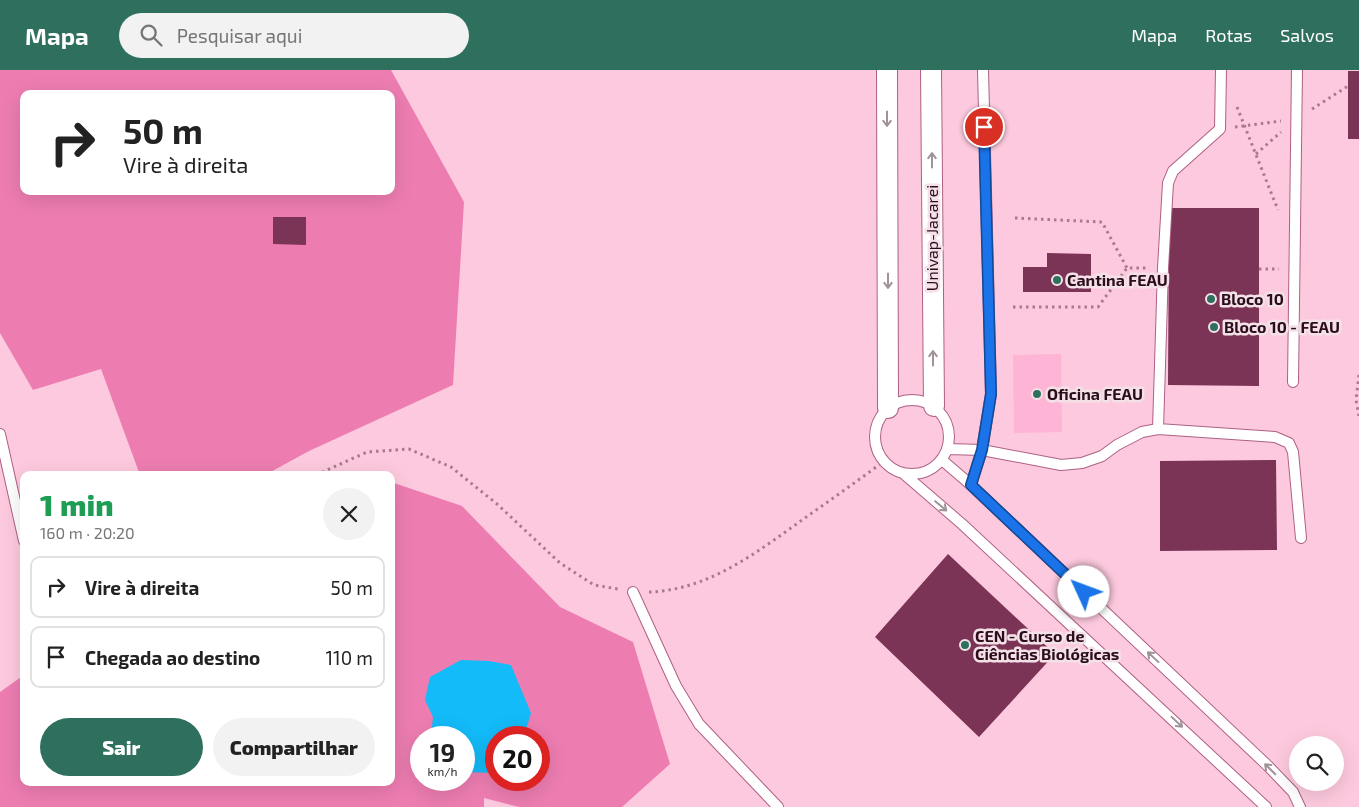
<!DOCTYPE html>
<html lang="pt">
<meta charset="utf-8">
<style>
:root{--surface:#fff;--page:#f2f2f2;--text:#222;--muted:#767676;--line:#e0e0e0;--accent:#2f6f5d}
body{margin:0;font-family:"Exo 2",sans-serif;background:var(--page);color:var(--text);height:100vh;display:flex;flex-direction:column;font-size:19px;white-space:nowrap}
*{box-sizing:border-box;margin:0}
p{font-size:16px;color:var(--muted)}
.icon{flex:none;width:28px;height:28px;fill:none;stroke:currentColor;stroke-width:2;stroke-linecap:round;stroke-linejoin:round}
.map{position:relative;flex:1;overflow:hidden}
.side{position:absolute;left:20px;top:401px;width:375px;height:315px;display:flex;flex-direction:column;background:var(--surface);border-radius:10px;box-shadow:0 5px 20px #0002}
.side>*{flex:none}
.hud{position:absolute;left:20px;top:20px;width:375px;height:105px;border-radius:10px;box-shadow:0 5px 20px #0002;background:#fff;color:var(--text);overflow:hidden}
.buttons{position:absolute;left:1289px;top:666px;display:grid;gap:10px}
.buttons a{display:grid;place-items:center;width:55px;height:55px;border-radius:50%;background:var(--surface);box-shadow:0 5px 20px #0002;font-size:25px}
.speed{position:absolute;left:410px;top:656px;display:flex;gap:10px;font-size:25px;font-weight:700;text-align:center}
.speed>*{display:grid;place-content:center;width:65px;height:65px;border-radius:50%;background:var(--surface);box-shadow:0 5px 20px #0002;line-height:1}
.speed small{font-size:12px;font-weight:400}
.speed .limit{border:8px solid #d22;background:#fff;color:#111}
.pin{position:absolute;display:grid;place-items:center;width:42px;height:42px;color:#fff;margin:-21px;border:2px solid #fff;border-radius:50%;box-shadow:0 1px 5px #0007}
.me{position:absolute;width:55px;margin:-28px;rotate:313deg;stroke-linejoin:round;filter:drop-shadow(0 0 4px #0008)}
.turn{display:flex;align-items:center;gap:18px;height:105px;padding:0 20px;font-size:22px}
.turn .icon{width:65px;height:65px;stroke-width:2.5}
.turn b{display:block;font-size:35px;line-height:42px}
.round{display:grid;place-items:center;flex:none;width:52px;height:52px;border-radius:26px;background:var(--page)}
.summary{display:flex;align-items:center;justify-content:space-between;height:85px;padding:0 20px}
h1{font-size:30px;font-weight:800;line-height:38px;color:#1e9e55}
.cta{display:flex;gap:10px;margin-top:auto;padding:10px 20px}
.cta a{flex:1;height:58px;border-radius:30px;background:var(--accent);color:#fff;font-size:20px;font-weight:800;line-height:58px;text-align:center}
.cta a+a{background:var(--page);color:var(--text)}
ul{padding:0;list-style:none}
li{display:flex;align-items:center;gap:15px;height:62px;margin:0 10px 8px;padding:0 10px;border:2px solid var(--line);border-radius:10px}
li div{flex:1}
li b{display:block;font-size:19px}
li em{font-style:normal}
header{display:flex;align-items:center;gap:30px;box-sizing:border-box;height:70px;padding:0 25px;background:var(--accent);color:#fff}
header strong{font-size:24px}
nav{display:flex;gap:28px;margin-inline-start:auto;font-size:18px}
.search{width:350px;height:45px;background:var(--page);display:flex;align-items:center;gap:12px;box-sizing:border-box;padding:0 18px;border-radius:28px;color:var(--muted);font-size:19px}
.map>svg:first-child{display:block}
.built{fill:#feb4d4}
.forest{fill:#ed7db1;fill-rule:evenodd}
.water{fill:#13bbf9}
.building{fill:#7b3356}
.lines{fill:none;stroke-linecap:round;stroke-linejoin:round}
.lane-casing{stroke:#ae6084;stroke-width:12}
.street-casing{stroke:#ae6084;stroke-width:22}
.path{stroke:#a67b8e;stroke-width:3;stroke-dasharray:2.5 4;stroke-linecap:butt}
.lane{stroke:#fff;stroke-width:10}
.street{stroke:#fff;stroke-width:20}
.oneway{stroke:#a09299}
.route-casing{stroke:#114b97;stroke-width:12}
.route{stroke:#1a73e8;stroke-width:9}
.poi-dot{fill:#2f6f5d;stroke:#f4e1e8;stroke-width:2}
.labels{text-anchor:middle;stroke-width:5;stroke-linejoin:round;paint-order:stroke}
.street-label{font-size:16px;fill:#2c0d1c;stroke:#f4e1e8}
.poi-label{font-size:16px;font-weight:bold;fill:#2c0d1c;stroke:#f4e1e8;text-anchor:start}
</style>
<header>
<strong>Mapa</strong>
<div class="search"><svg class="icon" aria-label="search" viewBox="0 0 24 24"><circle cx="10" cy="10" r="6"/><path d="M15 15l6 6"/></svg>Pesquisar aqui</div>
<nav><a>Mapa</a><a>Rotas</a><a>Salvos</a></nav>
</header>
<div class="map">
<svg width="1359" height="737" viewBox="0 0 1359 737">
<rect width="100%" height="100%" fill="#fdc9de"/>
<path class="built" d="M1061,284L1062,362L1014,363L1013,285Z"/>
<path class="forest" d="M0,0H391L464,132L453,315L309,381L265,405H140L101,299L33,320L0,263ZM24,24H391V121H24Z
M391,412L462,436L560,537L633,572L670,694L622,737H519L484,728V737H0V622L24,605V712H391ZM421,668H464V710H421ZM496,668H539V710H496Z"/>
<path class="water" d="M461,590L489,591L511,595L531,643L524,667L496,668V703L464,702V668L431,667L433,647L425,630L430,607Z"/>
<path class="building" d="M1348,1H1359V69H1348Z
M1169,138H1259V316L1168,315Z
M273,147H306V175L273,174Z
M1047,183L1091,184V222H1023V197H1047Z
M1276,390L1277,480L1160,481V391Z
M948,484L1055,584L979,667L875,567Z"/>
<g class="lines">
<g class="lane-casing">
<path id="lane" d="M1293,312L1297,0
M875 367a37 37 0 1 1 74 0a37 37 0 1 1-74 0Z
M1158,359L1163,198L1168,113L1173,101L1220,59L1221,0
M0,364L24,471
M948,379L982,380L1061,395L1082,393L1102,386L1117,375L1142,362L1158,359L1275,367L1289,373L1293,382L1301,468
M942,390L971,415L1268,696L1293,722L1300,737
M904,404L962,454L1266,737
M971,415L982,380L991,324L983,0
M633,522L676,616L699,654L778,737"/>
</g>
<g class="street-casing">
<path id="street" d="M887,0L888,338
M931,0L934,336"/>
</g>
<path class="path" d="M1237,37L1278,140
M1312,39L1348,16
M1235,57L1281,51
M1256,84L1281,62
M1015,148L1102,152L1127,198
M1259,199H1279
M1013,237H1098L1127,198H1148
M1359,305L1356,330L1359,346
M316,405L367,382L409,379L451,397L497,434L560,493L594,515L618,519
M649,522C708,520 756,483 802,450C829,431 856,412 883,392"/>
<use href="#lane" class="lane"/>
<use href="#street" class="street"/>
</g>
<defs><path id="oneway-shaft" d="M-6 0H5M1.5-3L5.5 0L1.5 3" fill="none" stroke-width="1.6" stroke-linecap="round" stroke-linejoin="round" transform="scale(1.25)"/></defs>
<g class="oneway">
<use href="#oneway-shaft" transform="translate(887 49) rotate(90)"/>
<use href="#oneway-shaft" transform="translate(932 90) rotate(-90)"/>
<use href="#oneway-shaft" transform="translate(888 211) rotate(90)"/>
<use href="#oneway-shaft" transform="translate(933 288) rotate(-90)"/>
<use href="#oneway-shaft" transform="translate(941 436) rotate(40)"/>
<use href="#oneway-shaft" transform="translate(1153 587) rotate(-137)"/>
<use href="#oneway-shaft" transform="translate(1177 652) rotate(43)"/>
<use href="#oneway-shaft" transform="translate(1270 699) rotate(-135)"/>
</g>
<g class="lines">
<g class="route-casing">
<path id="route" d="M984,57L991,324L982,380L971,415L1084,522"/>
</g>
<use href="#route" class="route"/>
</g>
<g class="poi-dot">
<circle cx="1057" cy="210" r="5"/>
<circle cx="1211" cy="229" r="5"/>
<circle cx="1214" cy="257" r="5"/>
<circle cx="1037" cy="324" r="5"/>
<circle cx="965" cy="575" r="5"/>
</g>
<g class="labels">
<g class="street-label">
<text transform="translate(932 168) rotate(-90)" y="6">Univap-Jacarei</text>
</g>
<g class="poi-label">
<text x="1067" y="216">Cantina FEAU</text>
<text x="1221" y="235">Bloco 10</text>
<text x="1224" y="263">Bloco 10 - FEAU</text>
<text x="1047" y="330">Oficina FEAU</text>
<text x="975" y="572">CEN - Curso de<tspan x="975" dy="18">Ciências Biológicas</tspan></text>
</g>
</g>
</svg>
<div class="buttons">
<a><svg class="icon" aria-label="search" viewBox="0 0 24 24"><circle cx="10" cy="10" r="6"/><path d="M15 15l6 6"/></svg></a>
</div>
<div class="speed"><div>19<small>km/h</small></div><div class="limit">20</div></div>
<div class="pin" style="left:984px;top:57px;background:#d93025"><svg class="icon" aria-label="arrive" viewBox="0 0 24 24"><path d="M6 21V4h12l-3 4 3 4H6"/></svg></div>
<svg class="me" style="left:1084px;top:522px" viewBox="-20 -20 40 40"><circle r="19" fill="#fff"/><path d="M0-13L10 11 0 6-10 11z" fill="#1a73e8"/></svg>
<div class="hud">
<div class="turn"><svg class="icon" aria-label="right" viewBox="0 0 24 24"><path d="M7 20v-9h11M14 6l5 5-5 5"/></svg><div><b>50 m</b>Vire à direita</div></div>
</div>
<section class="side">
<div class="summary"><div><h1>1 min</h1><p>160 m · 20:20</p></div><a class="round"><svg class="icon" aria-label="close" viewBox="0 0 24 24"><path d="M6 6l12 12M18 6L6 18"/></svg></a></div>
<ul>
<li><svg class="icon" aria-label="right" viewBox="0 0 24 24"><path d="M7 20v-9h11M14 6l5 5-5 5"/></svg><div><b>Vire à direita</b></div><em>50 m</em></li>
<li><svg class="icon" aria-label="arrive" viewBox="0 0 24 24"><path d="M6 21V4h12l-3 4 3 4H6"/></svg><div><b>Chegada ao destino</b></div><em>110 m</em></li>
</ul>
<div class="cta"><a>Sair</a><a>Compartilhar</a></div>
</section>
</div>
